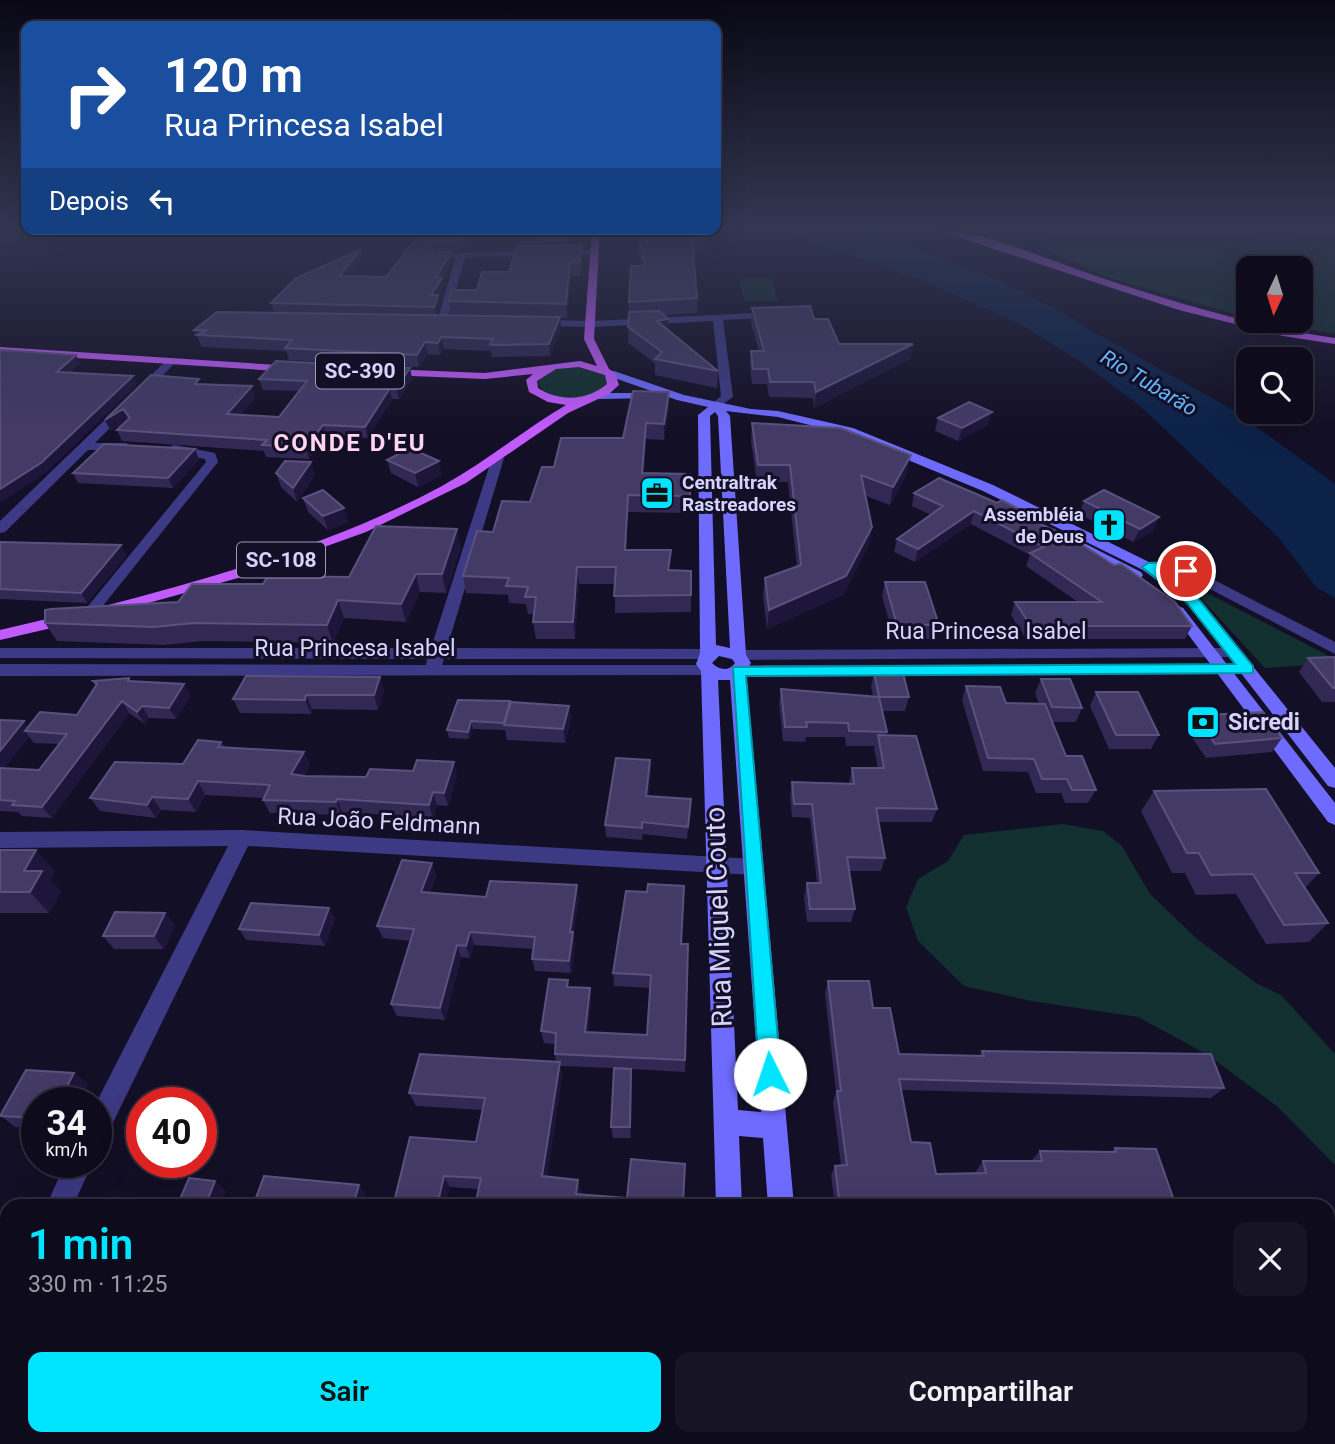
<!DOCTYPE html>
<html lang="pt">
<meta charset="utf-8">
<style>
:root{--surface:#0e0b1c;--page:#171425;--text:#f1f3f6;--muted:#9b9ba3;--line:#2e2b3b;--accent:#00e5ff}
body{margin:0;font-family:Roboto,sans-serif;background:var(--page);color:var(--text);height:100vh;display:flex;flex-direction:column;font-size:26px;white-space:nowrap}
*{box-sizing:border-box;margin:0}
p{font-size:23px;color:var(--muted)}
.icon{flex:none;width:38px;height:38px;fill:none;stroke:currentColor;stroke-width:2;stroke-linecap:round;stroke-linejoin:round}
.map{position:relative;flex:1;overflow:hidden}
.drawer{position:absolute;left:0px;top:1199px;width:1335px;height:247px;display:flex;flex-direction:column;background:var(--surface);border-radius:21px 21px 0 0;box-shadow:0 7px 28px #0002,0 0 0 2px var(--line)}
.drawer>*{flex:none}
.banner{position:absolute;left:21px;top:21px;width:700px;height:214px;border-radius:14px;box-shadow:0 7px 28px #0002,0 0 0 2px var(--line);background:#1a4fa0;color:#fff;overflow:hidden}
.needle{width:46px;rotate:184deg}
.buttons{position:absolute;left:1236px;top:256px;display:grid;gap:14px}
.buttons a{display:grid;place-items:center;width:77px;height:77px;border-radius:14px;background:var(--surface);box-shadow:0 7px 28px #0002,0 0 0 2px var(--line);font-size:35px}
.speed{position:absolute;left:21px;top:1087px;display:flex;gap:14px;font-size:35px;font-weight:700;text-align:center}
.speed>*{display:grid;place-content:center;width:91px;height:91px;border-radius:50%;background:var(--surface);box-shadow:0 7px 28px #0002,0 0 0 2px var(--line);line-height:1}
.speed small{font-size:18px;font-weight:400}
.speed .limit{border:10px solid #d22;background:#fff;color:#111}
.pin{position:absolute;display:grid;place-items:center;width:60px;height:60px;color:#fff;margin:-30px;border:4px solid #fff;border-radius:50%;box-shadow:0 2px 7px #0007}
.me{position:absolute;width:77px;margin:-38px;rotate:356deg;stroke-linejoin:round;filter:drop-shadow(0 0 5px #0008)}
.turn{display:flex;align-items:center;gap:24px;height:147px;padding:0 28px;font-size:32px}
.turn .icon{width:91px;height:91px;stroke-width:2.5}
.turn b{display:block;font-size:49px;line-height:60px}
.then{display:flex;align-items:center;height:66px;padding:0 28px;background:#0003;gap:14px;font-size:26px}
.round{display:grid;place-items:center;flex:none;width:74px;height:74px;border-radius:14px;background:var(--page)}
.head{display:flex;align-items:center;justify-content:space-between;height:119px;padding:0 28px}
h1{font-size:42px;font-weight:600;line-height:52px;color:var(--accent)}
.primary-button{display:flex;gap:14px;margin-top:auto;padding:14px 28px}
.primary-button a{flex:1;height:80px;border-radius:14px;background:var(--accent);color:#111;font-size:28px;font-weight:600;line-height:80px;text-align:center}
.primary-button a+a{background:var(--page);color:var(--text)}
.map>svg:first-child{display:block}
.green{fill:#12302f}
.water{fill:#0c2248}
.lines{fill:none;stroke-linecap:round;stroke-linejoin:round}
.street{fill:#3d3a85;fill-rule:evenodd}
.secondary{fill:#6f6bff;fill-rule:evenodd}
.primary{fill:#c25bff;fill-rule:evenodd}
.wall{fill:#312854;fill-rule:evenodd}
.shaded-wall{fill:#1d163a}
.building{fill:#433a66;stroke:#5a527e;stroke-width:2}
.route{fill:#00e5ff;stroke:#0095a6;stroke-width:2}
.labels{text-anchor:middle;stroke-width:6;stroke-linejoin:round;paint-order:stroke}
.far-poi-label{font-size:19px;font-weight:bold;fill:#d9d4ff;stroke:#130f26;text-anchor:start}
.shield{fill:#130f26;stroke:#9e99be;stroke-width:2}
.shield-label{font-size:21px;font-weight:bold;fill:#d9d4ff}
.far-water-label{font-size:21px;font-style:italic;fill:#62b6ff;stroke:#130f26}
.street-label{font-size:23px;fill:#d9d4ff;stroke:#130f26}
.poi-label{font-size:23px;font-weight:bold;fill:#d9d4ff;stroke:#130f26;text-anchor:start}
.far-district-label{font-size:24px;font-weight:bold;letter-spacing:2px;fill:#ffd6f0;stroke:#130f26}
.near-street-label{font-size:28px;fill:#d9d4ff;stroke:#130f26}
</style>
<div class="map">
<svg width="1335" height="1444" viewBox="0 0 1335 1444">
<rect width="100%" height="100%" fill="#130f26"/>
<path class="green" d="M1046,228H1335V334L1261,320H1300V268H1248V318L1107,277L1045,249L1042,239L1049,231Z
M739,278H772L778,301H744Z
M578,366L603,373L607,377L606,386C590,400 550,405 538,384C543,368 564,367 578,366Z
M1186,582L1335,659V663L1265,668Z
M1063,824L1103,831L1122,846L1150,894L1197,939L1256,983L1281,995L1335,1054V1165L1278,1107L1208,1055L1138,1017L1031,1001L964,986L918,941L906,907L918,879L948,861L964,835Z"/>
<path class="water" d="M762,228H840L900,244L998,279L1066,314L1090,330L1235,411L1335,484V598L1316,587L1279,538L1171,435L1139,405L1084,364L1025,327L925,281L822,245Z"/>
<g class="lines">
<path class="street" d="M595,250L598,255L465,257L447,321L442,324L437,321L456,257L435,258L432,253Z
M772,312L775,313V317L723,320L733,397L717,408L711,405L721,396L713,321L592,327L538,326L533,323L538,320L592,321Z
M169,358L178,360L95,443H126L132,447L130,450H88L5,532L0,533V521Z
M175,445L215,453L218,462L94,617H84L81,614L84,611L206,462L205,459L171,452V446Z
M498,454L504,458L447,648L708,649L716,654L708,659H444L442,665H709L715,667L717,671L715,675L0,676V664L426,665L427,659L0,658V648H431L492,458Z
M1170,562L1191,568L1335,642V654L1181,574C1168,570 1150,575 1141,567L1148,563Z
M1234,648L1242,653L1240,657L738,660L730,655L738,650Z
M1247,664L1253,666L1255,670L1253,674L738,677L730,671L738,665Z
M242,830L754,859L761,861L764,867L761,873L754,875L248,846L105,1139L96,1143V1103L228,846L0,848V832Z
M66,1162H93L73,1206H46Z
M0,1270H7V1335L0,1337Z"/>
<path class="secondary" d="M606,371H614L684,395L751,409L778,411L853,428L993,485L1153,564L1197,597L1335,768V788L1328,786L1187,603L1143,570L983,491L845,434L778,417L726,411L730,416L746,655L751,663L746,671L794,1206H768L763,1138L739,1136L742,1206H716L701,671L696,664L700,653L698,415L708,407L677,400L606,375ZM715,412L718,416L730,648L716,645L710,416ZM719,656L732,659L735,663C729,672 719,670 712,663ZM718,680H730L761,1112L738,1110Z
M653,393L657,394V398L598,399L592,396L598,393Z
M1068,535L1141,572L1143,575L1141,578H1131L1063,542V536Z
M1178,606L1183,608L1335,803V825L1328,822L1173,614L1170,611Z
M768,1438H799L801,1444H769Z
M827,1438H858L861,1444H829Z"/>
<path class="primary" d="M930,228C973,228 1050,260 1093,275C1173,302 1252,326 1335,338V344L1283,336L1179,310Z
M592,229H600L594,339L609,369L615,373L619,385L609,394L568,413L466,483L366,532L238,578L102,616L97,614L94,611L97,608C215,577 334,544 442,486C485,462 524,430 566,405L548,402L529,392L526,380L533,374L485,379L388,375L383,372L388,369L485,373L580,361L597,366L584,339ZM579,367L605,375L607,384C587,401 560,402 538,388L537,381L556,369Z
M0,347L294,366L299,369L294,372L0,353Z
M68,614L73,615L76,619L73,623L0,640V630Z"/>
</g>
<path class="wall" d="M635,229H701L704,238V252H693L697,298V313L663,315L668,330L718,371L717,388L655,375V363L628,343L629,302L642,266Z
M423,230L469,239L462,250L433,251L434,253L451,252L452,260L442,279L443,286L438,295L440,303L436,315L274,312L271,303L363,257L348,276L386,277Z
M568,236V245H581L582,258L580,276H571L567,318H560L561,329L550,356L492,357L491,351L444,349L440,355L428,354L419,367L289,360L286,351L202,347L194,330L451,315L449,301L477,290L509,272L522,246L521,241Z
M752,308L814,319L839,344H913L910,359L814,408L813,398L769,397L767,384H752L750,366L751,351H759L751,323Z
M410,368L412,379L399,399H392L368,438L326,436L309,459L266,457L264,451L122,441L117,430L127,421L111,431L105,420L151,375L201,384L255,397L240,415L279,417L299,391L263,390L259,379Z
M669,392V407L664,440L646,439L644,473L690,474V513L628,512L626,550L670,570L691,595V612L615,613V584H579L575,639H536L533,622L534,614H528L526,604L509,603L508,595L466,593L463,576L493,532L530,502L554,467L623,438Z
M938,418L988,425L958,441L935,431Z
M752,423L907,473L890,505L866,496L872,527L869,545L843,595L767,629L763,596L765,578L797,567L788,482H757L751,441Z
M195,449L199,460L173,488L78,483L73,473Z
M387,460L442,475L418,487L391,473Z
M276,473L315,475L297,502L281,487Z
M914,493L997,503L1029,514L1028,518L1192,626L1185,639H1026L1011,615L1015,602H1078L1026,566L1030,555L971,524L915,562L894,552L897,539L931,515L912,506Z
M303,498L348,522L328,530L308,512Z
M1084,501L1159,517L1153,531L1133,542L1079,514Z
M0,542L121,545L126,556L87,603L1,599L0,600Z
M461,547L446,593L420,592L406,622L344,618L333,643L203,641L164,645L57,641L45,623L178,602L263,584L349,577Z
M885,582L939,625L935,639H894L882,596Z
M1335,657V702H1322L1299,672L1308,658Z
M874,672L909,697L905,711H883L887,732L886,735L937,809L932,822H879L885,858L881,871H849L855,909L851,922H807L804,896L807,883H817L810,818L792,817L790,796L792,782L849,783L852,768H878L874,749L875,746H846L845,737H806L805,742L783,741L779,703L781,689L873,696L871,687Z
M380,677L384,691L378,710L312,709L311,714L240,713L233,699Z
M129,678L131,681L191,696L176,719L149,718L145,724L129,713L52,818L22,816L18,812L0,811V720L28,727L77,715L96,686L93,681ZM29,737L34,743L59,744L39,770L4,768Z
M1041,679L1082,708L1076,722H1052L1066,756L1096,790L1088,803H1065L1061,793H1036L1028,772L983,771L962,700L966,686L1006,703L1039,704L1035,693Z
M1096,692L1159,735L1151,749H1109L1090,706Z
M511,703L569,706L571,720L565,743L507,740L505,730L473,729L469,739L449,738L447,730Z
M1206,715L1282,738L1272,752L1206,758L1191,736Z
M221,742L225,748L310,765L304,776L366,777L457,775L448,806L437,805L433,818L342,812L341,815L270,813L263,800L264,798L205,795L196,812L161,810L156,818L100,811L90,798L183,764Z
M650,760L651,773L648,796L691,812L687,839L643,834L642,840L606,837L605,825Z
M1154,791L1319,873L1305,888L1328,923L1309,942L1266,944L1236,894L1196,895L1185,873H1172L1141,811Z
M0,850L55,871L50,880L61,892L49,913H0Z
M432,863L436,876L430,893L486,897L579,898L573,935L575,945L571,973L535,971L532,959L533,949L474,945L470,958L461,957L445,1020L397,1016L391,1004L411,941L383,938L377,926Z
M329,908L335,919L325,946L246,940L239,929Z
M165,913L175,926L164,949H114L103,936Z
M681,944H688L685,1072L631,1069V1138H613L611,1127L614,1068L560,1066L562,1075L547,1177L581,1192L580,1195L683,1204L450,1187L393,1206L476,1142L483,1110L416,1106L409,1093L556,1062L555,1054V1044L544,1043L541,1031L569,987L590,988L591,1001L588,1032L647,1035L650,988L614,986L613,973Z
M828,981L873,1008L899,1054L979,1056L982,1051L1224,1088L1211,1098L901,1090L911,1142L936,1174L977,1173L976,1171L983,1161H1031L1040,1151L1111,1152L1115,1148L1176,1206H835L831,1175L835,1166L841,1165L833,1102L836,1092L825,993Z
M26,1070L74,1073L88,1084L79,1102H37V1128L15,1127L0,1115Z
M329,1438H400L403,1442V1438H523V1444H329Z
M917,1438H996L999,1444H919Z
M1104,1438H1145V1440L1149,1438L1156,1444H1107Z
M1197,1438H1248L1238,1444H1200Z"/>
<path class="shaded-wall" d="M468,231L469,239L462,250L461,242Z
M581,245L582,258L580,276V262Z
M362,249L363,257L341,284L339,276Z
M451,252L452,260L442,279L443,286L432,303L431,295L436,278Z
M570,262L571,276L567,318L566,304Z
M438,295L440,303L436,315L434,307Z
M560,317L561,329L550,356L549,344Z
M668,319V334L657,321Z
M441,337L444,349L440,355L438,343Z
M425,342L428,354L419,367L417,355Z
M913,344L910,359L814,408L816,392Z
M76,355L80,363L61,381L57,372Z
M410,368L412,379L399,399L396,389Z
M133,376L137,385L46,473L0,503V489Z
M252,386L255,397L231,425L227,414Z
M390,388L392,399L368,438L365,427Z
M669,392V407L664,440V424Z
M123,409L128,420L111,431L105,420Z
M992,412L988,425L958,441L962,428Z
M646,423V439L642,489V473Z
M323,425L326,436L309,459L306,448Z
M195,449L199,460L173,488L168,478Z
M911,455L907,473L890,505L893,487Z
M439,461L442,475L418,487L415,473Z
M311,462L315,475L297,502L293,488Z
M628,495V512L625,566V550Z
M344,508L348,522L328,530L323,516Z
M974,511L971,524L915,562L918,549Z
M1159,517L1153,531L1133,542L1140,529Z
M872,527L869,545L843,595L767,629L769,610Z
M457,529L461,547L446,593L442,574Z
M121,545L126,556L87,603L81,593Z
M577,567L579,584L575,639L573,622Z
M416,574L420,592L406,622L401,604Z
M338,600L344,618L333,643L327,625Z
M380,677L384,691L378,710L374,695Z
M184,684L191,696L176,719L169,708Z
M306,695L312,709L311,714L305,700Z
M122,701L129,713L52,818L42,807Z
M142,706L149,718L145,724L137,712Z
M569,706L571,720L565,743L563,729Z
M24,721L31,732L25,731L29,737L0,774V751Z
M471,721L473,729L469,739L468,732Z
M304,752L310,765L297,788L291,774Z
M650,760L651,773L646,808V796Z
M454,762L457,775L448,806L444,793Z
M198,781L205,795L196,812L188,799Z
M433,792L437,805L433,818L429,805Z
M152,797L161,810L156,818L147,805Z
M337,799L342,812L341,815L336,802Z
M691,799V812L687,839L688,827Z
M36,850L55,871L50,880L61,892L49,913L30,892L24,871Z
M432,863L436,876L426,905L421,892Z
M577,885L579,898L573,935L575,945L571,973L569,961L570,932Z
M329,908L335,919L325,946L319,935Z
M165,913L175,926L164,949L154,936Z
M470,932L474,945L470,958L466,946Z
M457,945L461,957L445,1020L440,1008Z
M590,988L591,1001L587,1044L585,1032Z
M560,1062L562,1075L546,1187L542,1176Z
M631,1069L632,1080L631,1138L630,1127Z
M74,1073L88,1084L79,1102H59Z
M444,1176L450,1187L446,1206H437Z
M578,1180L581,1192L579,1205L576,1194Z
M215,1181L226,1191L220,1206H205Z
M359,1185L366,1195L363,1206H353Z
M194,1438H223L209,1444H181Z
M395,1438H400L404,1444H400Z
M519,1438H523V1444L519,1441Z
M597,1438H600L599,1444H596Z"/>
<path class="building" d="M637,229H701L704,238H692L697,298L629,302L631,266H645Z
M423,230L468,231L461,242L429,243L434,253L451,252L436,278H442L431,295H438L434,307L271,303L296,278L362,249L339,276L386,277Z
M523,235L568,236L567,240L521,241Z
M581,245L580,262H570L566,304L449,301L452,290H477L482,272H509L517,246Z
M810,306L814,319H828L839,344H913L816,392L814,382H770L768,369H753L751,351H764L752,308Z
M659,311L668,319L657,321L718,371L655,359L662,352L628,327L629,312Z
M217,312L560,317L549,344L490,345L493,339L441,337L438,343L425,342L417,355L285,348L292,340L197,335L207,330H194Z
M0,350L76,355L57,372L133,376L41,463L0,489Z
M276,361L410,368L396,389L390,388L365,427L323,425L306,448L262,445L267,440L117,430L130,418L123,409L105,420L151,375L199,379L195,384L252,386L227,414L279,417L307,381L259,379Z
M633,391L669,392L664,424L646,423L642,473L690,474V496L628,495L625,550H671L668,570L691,571V595L614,596L616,567H577L573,622H533L536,597H525L528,587L506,586L509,578L463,576L477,531L493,532L502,501L530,502L542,467H554L561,438H623Z
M969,402L992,412L962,428L938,418Z
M752,423L841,428L911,455L893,487L861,475L872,527L846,576L769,610L765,578L801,565L790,465H758Z
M104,444L195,449L168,478L73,473Z
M410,448L439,461L415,473L387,460Z
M285,461L311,462L293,488L276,473Z
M939,478L997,503L1002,500L1029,514L1024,517L1070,537L1114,565L1121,564L1175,602L1192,626H1031L1015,602H1102L1030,553L1044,547L974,511L918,549L897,539L943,506L914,493Z
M323,490L344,508L323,516L303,498Z
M1104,490L1159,517L1140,529L1084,501Z
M376,526L457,529L442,574H416L401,604L338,600L327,625L194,623L154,627L45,623V610L51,609L178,602L192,584H263L268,576L349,577Z
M0,542L121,545L81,593L0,589Z
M885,582H925L939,625H897Z
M1335,657V688H1333L1308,658Z
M874,672L903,673L909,697H879Z
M246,676L380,677L374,695H306L305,700L233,699Z
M129,678L128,681L184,684L169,708L142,706L137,712L122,701L42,807L12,805L15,801L0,800V768L39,770L67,734L25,731L40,712L77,715L97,684L93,681Z
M1041,679H1070L1082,708L1052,707Z
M966,686L1000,687L1006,703L1045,704L1066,756H1082L1096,790H1072L1067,779H1042L1034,759L988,758Z
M781,689L879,697L887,732L849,731L848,723L806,722L807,727H785Z
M1096,692H1138L1159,735H1116Z
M458,700L510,701L504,723L471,721L468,732L447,730Z
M511,702L569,706L563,729L504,725Z
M1263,712L1282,738L1215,744L1200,722H1211L1206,715Z
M0,720L24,721L0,751Z
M878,735L916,736L937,809L876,808L885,858L847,857L855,909H810L807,883H821L812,804H794L792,782L854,784L852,768H884Z
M198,740L221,742L218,747L304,752L291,774L305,776L366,777L370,769L413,771L417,760L454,762L444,793L433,792L429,805L337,799L336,802L263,800L270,785L198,781L188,799L152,797L147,805L90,798L115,762L183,764Z
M616,758L650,760L646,796L691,799L688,827L642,822V828L605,825Z
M1266,789L1319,873H1295L1328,923L1284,925L1253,874L1211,875L1199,853H1187L1154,791Z
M0,850H36L24,871H42L30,892H0Z
M402,860L432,863L421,892L486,897L490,881L577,885L570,932H573L569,961L532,959L535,937L470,932L466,946L457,945L440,1008L391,1004L414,929L377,926Z
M648,884L684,886L681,944H688L685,1060L555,1054L556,1033L541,1031L549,979L568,980L567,987L590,988L585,1032L647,1035L651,975L613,973L626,891L647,892Z
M251,903L329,908L319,935L239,929Z
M115,912L165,913L154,936H103Z
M828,981H869L873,1008H890L899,1054L984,1056L982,1051L1211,1054L1224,1088L899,1079L911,1142L930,1143L936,1174L986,1173L983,1161H1042L1040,1151L1116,1152L1115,1148L1156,1149L1176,1206H1133L1132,1204L1027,1202L1028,1206H840L835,1166L847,1165L837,1091H841Z
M420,1054L560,1062L542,1176L578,1180L576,1194L627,1198L631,1159L685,1164L683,1204L705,1206H475L481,1178L444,1176L437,1206H393L410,1137L476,1142L485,1098L409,1093Z
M614,1068L631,1069L630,1127H611Z
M26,1070L74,1073L59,1102H37V1118L0,1116Z
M264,1176L359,1185L353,1206H253Z
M189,1178L215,1181L205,1206H177Z
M1328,1211L1335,1221V1267L1328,1270Z
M7,1419V1438H194L181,1444H0V1434Z
M329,1438H395L400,1444H329Z
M403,1438H519V1441L503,1444H402Z
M551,1438H597L596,1444H550Z
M672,1438H679L681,1444H663Z
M702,1438H736L738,1444H693Z
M926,1438H996L999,1444H929Z
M1119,1438H1145L1146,1440L1153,1438L1156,1444H1122Z
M1206,1438H1248L1238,1444H1210Z"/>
<linearGradient id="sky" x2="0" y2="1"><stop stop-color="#0a0815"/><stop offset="0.53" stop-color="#333752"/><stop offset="1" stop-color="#333752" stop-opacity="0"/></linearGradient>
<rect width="1335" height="430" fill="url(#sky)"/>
<path class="route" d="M1170,562L1191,568L1193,571L1186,575L1162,570L1197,597L1253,666V673L746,676L781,1074L778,1082L770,1085L763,1082L759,1074L733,667L1235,664L1187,603L1142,567L1148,563Z"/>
<defs>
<g id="office-square" transform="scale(1.75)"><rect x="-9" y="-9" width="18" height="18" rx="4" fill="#00e5ff" stroke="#130f26"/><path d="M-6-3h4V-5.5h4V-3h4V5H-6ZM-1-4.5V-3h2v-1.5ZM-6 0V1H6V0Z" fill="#111"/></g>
<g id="church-square" transform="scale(1.75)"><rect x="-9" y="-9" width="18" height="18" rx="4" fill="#00e5ff" stroke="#130f26"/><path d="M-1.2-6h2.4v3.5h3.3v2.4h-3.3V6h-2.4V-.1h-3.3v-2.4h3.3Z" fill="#111"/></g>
<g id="bank-square" transform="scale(1.75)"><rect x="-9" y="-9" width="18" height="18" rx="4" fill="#00e5ff" stroke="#130f26"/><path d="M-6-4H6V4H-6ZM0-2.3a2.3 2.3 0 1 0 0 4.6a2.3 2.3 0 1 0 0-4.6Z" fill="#111"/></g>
</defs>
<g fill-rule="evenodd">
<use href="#office-square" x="657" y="493"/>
<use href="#church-square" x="1109" y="525"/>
<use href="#bank-square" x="1203" y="722"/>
</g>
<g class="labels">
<g class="far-poi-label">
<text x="682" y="489">Centraltrak<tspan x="682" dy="22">Rastreadores</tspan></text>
<text x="1084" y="521" text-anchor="end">Assembléia<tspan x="1084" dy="22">de Deus</tspan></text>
</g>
<g class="shield">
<rect x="316" y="353.5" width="88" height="35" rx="5"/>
<rect x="237" y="542.5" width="88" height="35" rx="5"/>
</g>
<g class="shield-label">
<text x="360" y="378">SC-390</text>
<text x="281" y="567">SC-108</text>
</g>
<g class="far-water-label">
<text transform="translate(1149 383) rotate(31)" y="7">Rio Tubarão</text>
</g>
<g class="street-label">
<text x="986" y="639">Rua Princesa Isabel</text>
<text x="355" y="656">Rua Princesa Isabel</text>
<text transform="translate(379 821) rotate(3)" y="8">Rua João Feldmann</text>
</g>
<g class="poi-label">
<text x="1228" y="730">Sicredi</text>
</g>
<g class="far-district-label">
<text x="350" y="451">CONDE D'EU</text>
</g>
<g class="near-street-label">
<text transform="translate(718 917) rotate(-92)" y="10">Rua Miguel Couto</text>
</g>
</g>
</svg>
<div class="buttons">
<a><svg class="needle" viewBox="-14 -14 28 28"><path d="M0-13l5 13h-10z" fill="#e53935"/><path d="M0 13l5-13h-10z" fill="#9b9ba3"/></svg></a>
<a><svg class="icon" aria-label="search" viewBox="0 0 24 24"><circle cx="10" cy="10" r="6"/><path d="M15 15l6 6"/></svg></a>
</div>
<div class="speed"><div>34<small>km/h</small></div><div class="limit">40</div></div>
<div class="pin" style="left:1186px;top:571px;background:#d93025"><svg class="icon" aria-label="arrive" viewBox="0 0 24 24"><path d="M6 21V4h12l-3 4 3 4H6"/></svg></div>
<svg class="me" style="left:770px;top:1074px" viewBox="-20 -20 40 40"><circle r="19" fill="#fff"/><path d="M0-13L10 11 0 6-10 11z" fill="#00e5ff"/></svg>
<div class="banner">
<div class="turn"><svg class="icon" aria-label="right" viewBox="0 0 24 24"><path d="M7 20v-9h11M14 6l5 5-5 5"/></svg><div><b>120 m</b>Rua Princesa Isabel</div></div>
<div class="then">Depois<svg class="icon" aria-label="left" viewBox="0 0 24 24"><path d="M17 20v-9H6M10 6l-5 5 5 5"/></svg></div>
</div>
<section class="drawer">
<div class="head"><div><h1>1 min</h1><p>330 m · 11:25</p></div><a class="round"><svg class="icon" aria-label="close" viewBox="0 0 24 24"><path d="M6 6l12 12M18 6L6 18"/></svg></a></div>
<div class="primary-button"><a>Sair</a><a>Compartilhar</a></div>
</section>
</div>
